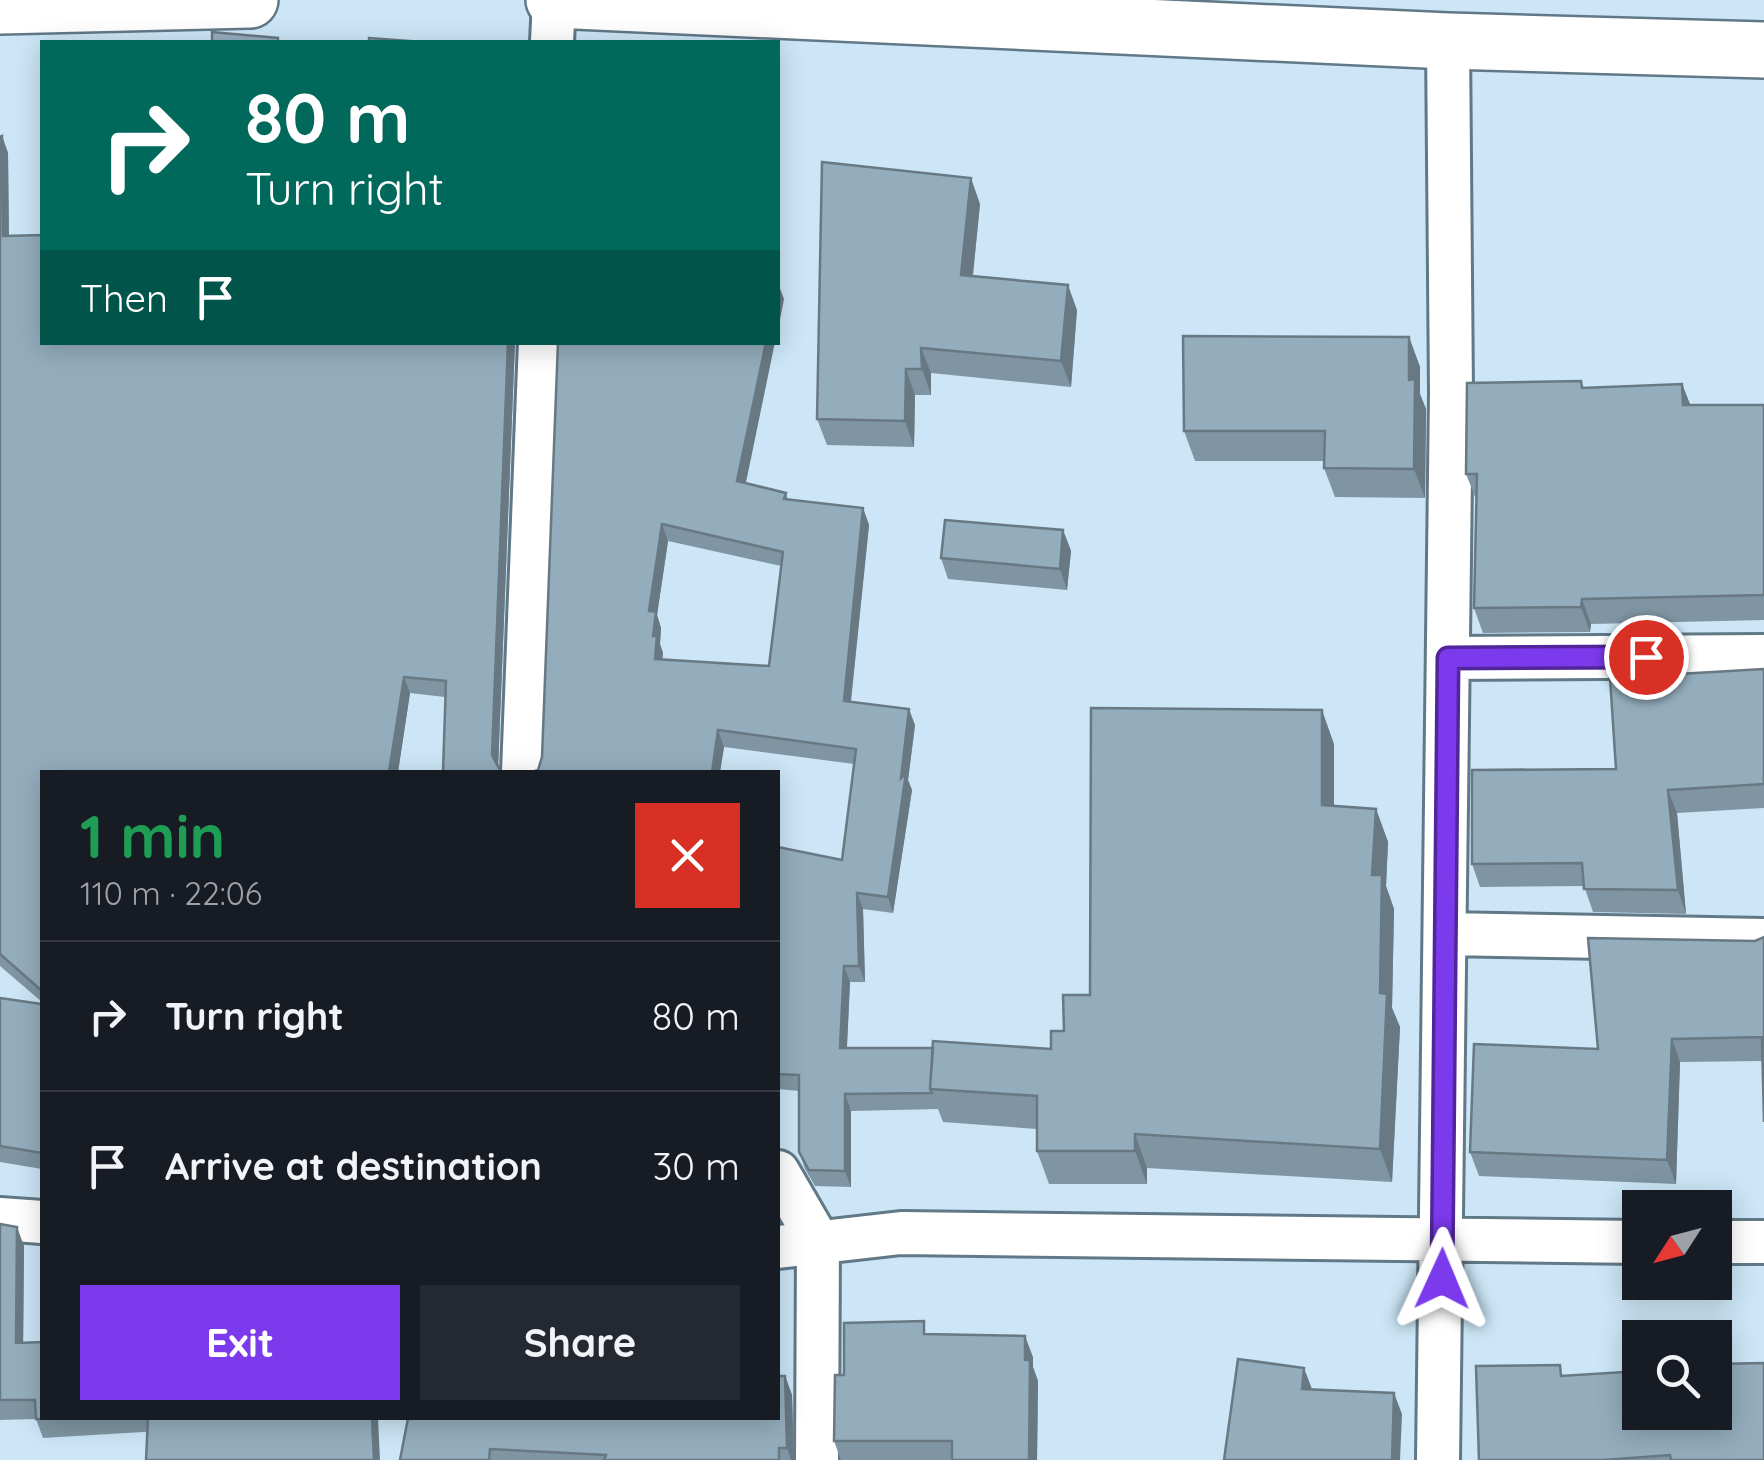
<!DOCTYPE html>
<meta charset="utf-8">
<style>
:root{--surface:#171b24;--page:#242831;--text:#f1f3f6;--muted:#9ea1a6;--line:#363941;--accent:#7c3aed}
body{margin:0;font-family:Quicksand,sans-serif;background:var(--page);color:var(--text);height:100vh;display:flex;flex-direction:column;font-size:38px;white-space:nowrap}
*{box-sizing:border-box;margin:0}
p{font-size:32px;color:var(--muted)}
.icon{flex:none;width:55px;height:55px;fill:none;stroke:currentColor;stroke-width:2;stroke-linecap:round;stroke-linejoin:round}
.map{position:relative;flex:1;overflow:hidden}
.drawer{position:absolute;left:40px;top:770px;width:740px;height:650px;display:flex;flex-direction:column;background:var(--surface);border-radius:0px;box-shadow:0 5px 25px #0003}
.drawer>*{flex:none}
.top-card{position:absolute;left:40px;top:40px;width:740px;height:305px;border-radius:0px;box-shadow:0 5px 25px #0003;background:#00695c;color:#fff;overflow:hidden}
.needle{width:65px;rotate:234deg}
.tools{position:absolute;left:1622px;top:1190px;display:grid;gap:20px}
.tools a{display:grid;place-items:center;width:110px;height:110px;border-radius:0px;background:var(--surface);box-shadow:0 5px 25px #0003;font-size:50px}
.pin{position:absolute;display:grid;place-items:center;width:85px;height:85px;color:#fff;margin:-42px;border:5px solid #fff;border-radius:50%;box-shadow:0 2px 10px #0007}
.me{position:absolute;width:110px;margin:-55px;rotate:1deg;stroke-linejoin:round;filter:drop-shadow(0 0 8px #0008)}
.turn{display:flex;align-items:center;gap:35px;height:210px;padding:0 40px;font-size:45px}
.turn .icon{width:130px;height:130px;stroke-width:2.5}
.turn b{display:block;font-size:70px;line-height:85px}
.then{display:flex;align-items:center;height:95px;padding:0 40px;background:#0003;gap:20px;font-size:38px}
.round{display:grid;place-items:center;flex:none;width:105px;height:105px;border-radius:0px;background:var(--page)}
.headline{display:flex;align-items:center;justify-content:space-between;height:170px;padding:0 40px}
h1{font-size:60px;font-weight:800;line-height:75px;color:#1e9e55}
.primary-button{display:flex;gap:20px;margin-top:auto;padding:20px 40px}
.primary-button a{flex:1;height:115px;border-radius:0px;background:var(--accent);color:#fff;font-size:40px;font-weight:800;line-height:115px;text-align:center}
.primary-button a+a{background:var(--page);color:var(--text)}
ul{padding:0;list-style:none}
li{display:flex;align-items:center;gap:30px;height:150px;padding:0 40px;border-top:2px solid var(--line)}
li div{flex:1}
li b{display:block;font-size:38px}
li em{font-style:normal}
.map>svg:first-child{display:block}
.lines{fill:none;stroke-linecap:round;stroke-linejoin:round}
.minor-casing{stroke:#617887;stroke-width:48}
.secondary-casing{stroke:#617887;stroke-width:60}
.minor{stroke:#fff;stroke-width:42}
.secondary{stroke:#fff;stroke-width:55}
.wall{fill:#7f95a3;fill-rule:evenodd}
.shaded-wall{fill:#687984}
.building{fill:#94adbd;stroke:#687984;stroke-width:2.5;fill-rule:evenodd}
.route-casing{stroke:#51269a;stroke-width:25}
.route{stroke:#7c3aed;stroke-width:18}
</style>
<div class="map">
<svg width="1764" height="1460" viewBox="0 0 1764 1460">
<rect width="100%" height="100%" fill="#cce6f7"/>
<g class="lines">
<g class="minor-casing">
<path id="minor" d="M552,42L554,0
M1448,658L1764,656
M523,772L540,342
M1445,934L1764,940
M778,1172L818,1241L817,1460
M0,1219L42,1222
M1715,1242H1764
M778,1247L901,1233L1640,1242
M1438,1460L1451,393L1448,41"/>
</g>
<g class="secondary-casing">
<path id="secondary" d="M554,0L1448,41L1764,50
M0,6L250,0"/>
</g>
<use href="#minor" class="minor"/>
<use href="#secondary" class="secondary"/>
</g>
<path class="wall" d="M2,136L8,153L9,236L42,342H515L498,767L445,697L410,693L398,772H42V1002L0,966V137Z
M980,204L973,276L1077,310L1071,387L931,373V395H915L914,447L827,445L817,419Z
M1409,337L1420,367V394L1426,409L1425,498L1335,497L1324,468V461H1195L1184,431Z
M558,342L746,483L786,493L788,500L863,508L869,525L851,702L915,725L908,780L912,790L893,913L863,909L865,982H850L847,1048L1051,1049L1090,995L1334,744V806L1376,809L1388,842L1386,886L1394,909L1392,1008L1400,1027L1392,1182L1147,1168V1184H1049L1037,1151V1129L943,1122L938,1109L851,1111V1187L815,1186L805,1169L799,1152V1091L778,1089V847L842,860L854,764L724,747L720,772H532L538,770L542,757ZM668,541L781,566L769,666L662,659L663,653L660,644L661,628L657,615Z
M1581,381L1584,388L1682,384L1690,405H1764V620L1591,624L1590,632L1483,633L1474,608L1476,499L1466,474Z
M1063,530L1071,551L1067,590L948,579L941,558Z
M1764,669V808L1677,813L1686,914L1593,912L1584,886L1480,887L1472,864Z
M1764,937L1762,1061L1680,1062L1676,1184L1479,1176L1470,1152L1598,1049L1755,941Z
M0,998L42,1004V1169L0,1162Z
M0,1224L24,1246L23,1343L42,1418H378L43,1438L36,1419L0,1420Z
M928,1334L1033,1357V1367L1038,1381L1037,1460H841L834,1441L844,1375Z
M785,1376L792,1395L794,1460H400Z
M1564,1376L1764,1460H1479Z"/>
<path class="shaded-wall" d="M2,136L8,153L9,252L3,236Z
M971,178L980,204L970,301L961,275Z
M778,283L784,299L778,330Z
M1068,285L1077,310L1071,387L1061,361Z
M1409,337L1420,367V394L1426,409L1425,498L1414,469L1409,380Z
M508,342H515L498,771L492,755Z
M766,342H775L743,497L737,481Z
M921,348L931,373V395L922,369Z
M906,369L915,395L914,447L905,421Z
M1682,384L1692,409L1683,405Z
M863,508L869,525L849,717L844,701Z
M662,524L668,541L657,615L661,628L660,644L663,653L661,675L655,659L649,611Z
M1063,530L1071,551L1067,590L1060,569Z
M1582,599L1591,624L1590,632L1581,607Z
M404,677L410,693L398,772H389Z
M909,709L915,725L908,780L912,790L893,913L888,897Z
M1322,710L1334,744V838L1322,805Z
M718,730L724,747L720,772H712Z
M1668,790L1677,813L1686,914L1678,890Z
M1376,809L1388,842L1386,886L1394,909L1392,1008L1400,1027L1392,1182L1380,1149V993L1372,875Z
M857,893L863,909L865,982L859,966Z
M844,966L850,982L846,1064L840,1048Z
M1672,1039L1680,1062L1676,1184L1667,1160Z
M845,1094L851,1111V1187L845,1171Z
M1135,1134L1147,1168V1184L1135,1151Z
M17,1227L24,1246L23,1362L16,1343Z
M1025,1336L1033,1357V1367L1038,1381L1037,1460H1029Z
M1304,1368L1312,1389H1302Z
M785,1376L792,1395L794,1460H791L787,1448Z
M1394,1393L1402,1414L1400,1460H1392Z
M372,1418H378L380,1460H374Z"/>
<path class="building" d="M212,32L278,38V42H212Z
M369,38L423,42H369Z
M2,136L3,236L42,235V342H508L492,755L501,772H443L446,681L404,677L389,772H42V991L0,954V137Z
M822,162L971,178L961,275L1068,285L1061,361L921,348L922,369H906L905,421L817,419Z
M1183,336L1409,337V380L1415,379L1414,469L1324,468L1325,431H1184Z
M558,342H766L737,481L786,493L784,499L863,508L844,701L909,709L901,778L906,773L888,897L857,893L859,966H844L840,1048H933L930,1089L932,1093L845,1094V1171L809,1170L799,1152V1075L778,1074V847L842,860L856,749L718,730L712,772H532L538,770L542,757ZM662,524L783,552L769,666L655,659L657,636H653L656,612L649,611Z
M1581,381L1582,388L1682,384L1683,405H1764V595L1582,599L1581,607L1474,608L1477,474H1466L1467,383Z
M945,520L1063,530L1060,569L941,558Z
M1764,669V784L1668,790L1678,890L1584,889L1582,863L1472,864V770L1616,769L1610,678Z
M1091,708L1322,710V805L1376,809L1372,875H1382L1380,993L1387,994L1380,1149L1135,1134V1151H1037V1096L930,1089L933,1041L1051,1049V1031H1064L1063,995H1090Z
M1764,937V1122L1762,1037L1672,1039L1667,1160L1470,1152L1474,1044L1598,1049L1588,938L1755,941Z
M0,998L42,1004V1153L0,1146Z
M0,1224L17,1227L16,1343L42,1342V1418H59L36,1419L35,1400H0Z
M924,1321V1334L1025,1336V1360H1030L1029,1460H952V1441H834L835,1375H844V1323Z
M1238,1359L1304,1368L1302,1389L1394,1393L1392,1460H1224Z
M1764,1363V1460H1671L1670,1455L1603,1460H1479L1476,1366L1560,1365L1561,1376L1640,1371V1412H1715V1364Z
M778,1376H785L787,1448H779V1460H604L606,1455L490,1449L489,1460H400L408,1418H778Z
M148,1418H372L374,1460H146Z"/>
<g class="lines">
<g class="route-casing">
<path id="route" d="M1442,1279L1448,658L1646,657"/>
</g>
<use href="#route" class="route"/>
</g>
</svg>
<div class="tools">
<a><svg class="needle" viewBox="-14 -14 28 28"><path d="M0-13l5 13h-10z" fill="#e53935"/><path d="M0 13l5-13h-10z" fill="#9ea1a6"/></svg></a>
<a><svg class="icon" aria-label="search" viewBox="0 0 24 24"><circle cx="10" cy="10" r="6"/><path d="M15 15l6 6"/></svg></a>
</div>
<div class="pin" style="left:1646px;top:657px;background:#d93025"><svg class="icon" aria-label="arrive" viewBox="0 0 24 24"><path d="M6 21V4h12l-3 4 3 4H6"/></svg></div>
<svg class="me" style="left:1442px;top:1279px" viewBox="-20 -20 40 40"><path d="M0-17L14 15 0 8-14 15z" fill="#7c3aed" stroke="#fff" stroke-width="4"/></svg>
<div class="top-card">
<div class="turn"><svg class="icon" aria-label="right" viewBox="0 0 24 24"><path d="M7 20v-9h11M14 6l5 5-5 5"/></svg><div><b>80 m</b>Turn right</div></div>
<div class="then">Then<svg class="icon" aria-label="arrive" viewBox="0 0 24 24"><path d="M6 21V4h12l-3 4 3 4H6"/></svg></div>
</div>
<section class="drawer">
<div class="headline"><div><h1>1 min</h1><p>110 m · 22:06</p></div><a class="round" style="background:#d93025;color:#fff"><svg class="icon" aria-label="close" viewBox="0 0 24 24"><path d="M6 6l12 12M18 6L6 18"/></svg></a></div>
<ul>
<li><svg class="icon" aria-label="right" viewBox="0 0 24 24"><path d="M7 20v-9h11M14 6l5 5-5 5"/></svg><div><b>Turn right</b></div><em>80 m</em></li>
<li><svg class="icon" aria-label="arrive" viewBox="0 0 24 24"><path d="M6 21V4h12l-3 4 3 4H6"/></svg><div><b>Arrive at destination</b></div><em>30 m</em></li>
</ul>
<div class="primary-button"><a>Exit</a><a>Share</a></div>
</section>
</div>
